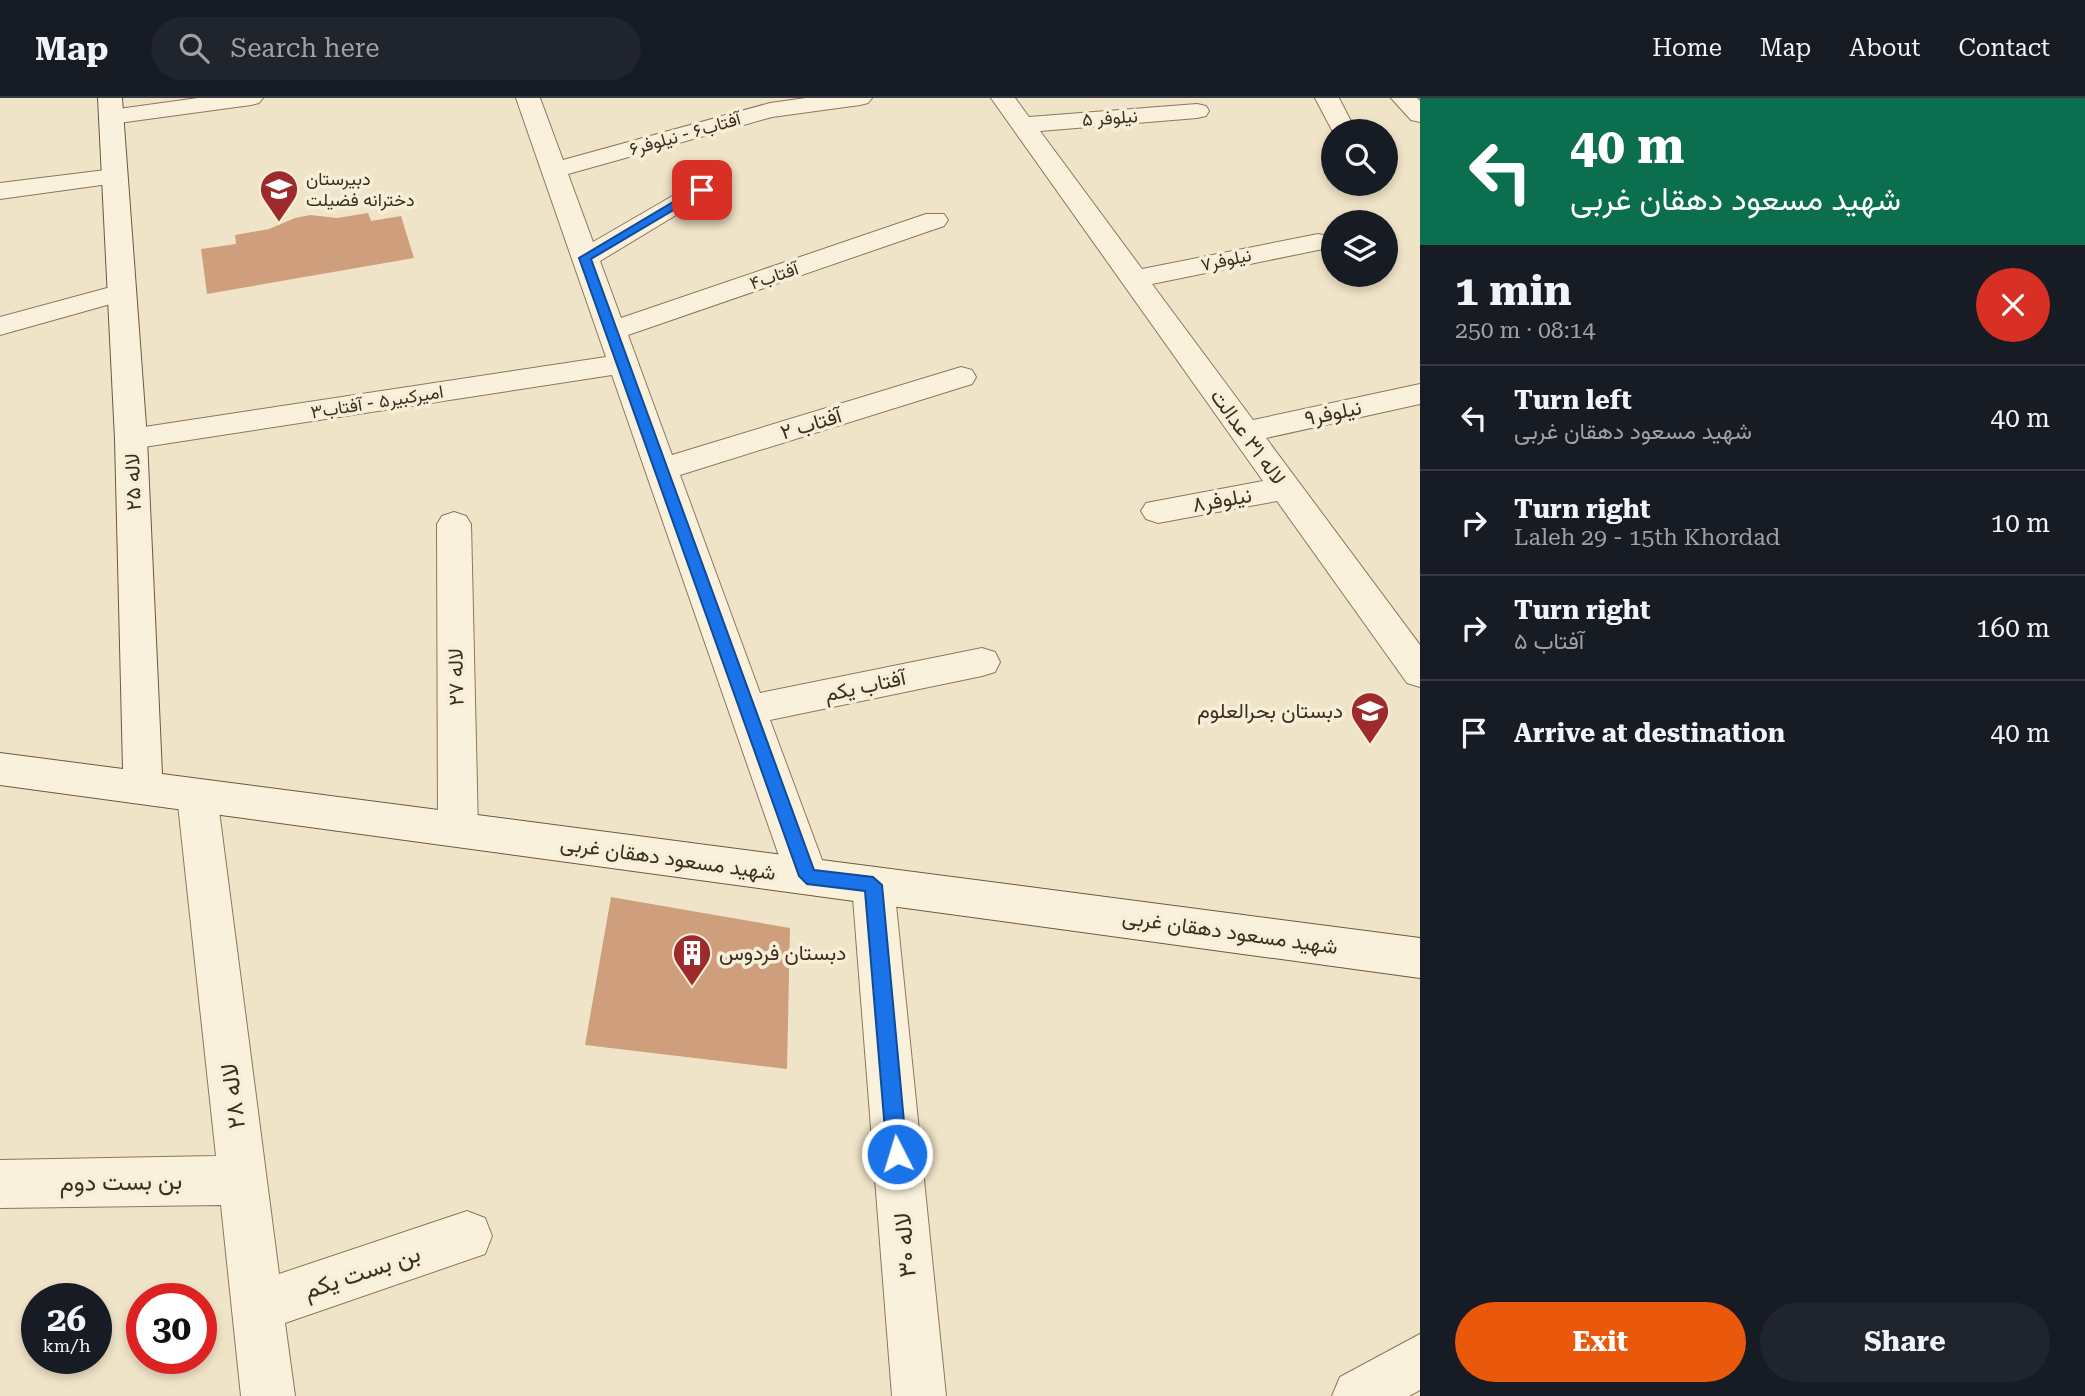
<!DOCTYPE html>
<meta charset="utf-8">
<style>
:root{--surface:#171b24;--page:#20242c;--text:#f1f3f6;--muted:#9ea1a6;--line:#363941;--accent:#ea580c}
body{margin:0;font-family:"Roboto Serif",Vazirmatn,serif;background:var(--page);color:var(--text);height:100vh;display:flex;flex-direction:column;font-size:26px;white-space:nowrap}
*{box-sizing:border-box;margin:0}
p{font-size:23px;color:var(--muted)}
.icon{flex:none;width:38px;height:38px;fill:none;stroke:currentColor;stroke-width:2;stroke-linecap:round;stroke-linejoin:round}
.map{position:relative;flex:1;overflow:hidden}
.details{display:flex;flex-direction:column;background:var(--surface);width:665px}
.details>*{flex:none}
.guide{background:#0b6e4f;color:#fff;overflow:hidden}
.buttons{position:absolute;left:1321px;top:21px;display:grid;gap:14px}
.buttons a{display:grid;place-items:center;width:77px;height:77px;border-radius:50%;background:var(--surface);box-shadow:0 4px 10px #0003;font-size:35px}
.speed{position:absolute;left:21px;top:1185px;display:flex;gap:14px;font-size:35px;font-weight:700;text-align:center}
.speed>*{display:grid;place-content:center;width:91px;height:91px;border-radius:50%;background:var(--surface);box-shadow:0 4px 10px #0003;line-height:1}
.speed small{font-size:18px;font-weight:400}
.speed .limit{border:10px solid #d22;background:#fff;color:#111}
.pin{position:absolute;display:grid;place-items:center;width:60px;height:60px;color:#fff;margin:-30px;border-radius:14px;box-shadow:0 4px 10px #0006}
.me{position:absolute;width:77px;margin:-38px;rotate:355deg;stroke-linejoin:round;filter:drop-shadow(0 0 5px #0008)}
.turn{display:flex;align-items:center;gap:24px;height:147px;padding:0 35px;font-size:32px}
.turn .icon{width:91px;height:91px;stroke-width:2.5}
.turn b{display:block;font-size:49px;line-height:60px}
.round{display:grid;place-items:center;flex:none;width:74px;height:74px;border-radius:37px;background:var(--page)}
.head{display:flex;align-items:center;justify-content:space-between;height:119px;padding:0 35px}
h1{font-size:42px;font-weight:700;line-height:52px}
.cta{display:flex;gap:14px;margin-top:auto;padding:14px 35px}
.cta a{flex:1;height:80px;border-radius:42px;background:var(--accent);color:#fff;font-size:28px;font-weight:700;line-height:80px;text-align:center}
.cta a+a{background:var(--page);color:var(--text)}
ul{padding:0;list-style:none}
li{display:flex;align-items:center;gap:21px;height:105px;padding:0 35px;border-top:2px solid var(--line)}
li div{flex:1}
li b{display:block;font-size:26px}
li em{font-style:normal}
header{display:flex;align-items:center;gap:42px;box-sizing:border-box;height:98px;padding:0 35px;background:var(--surface);border-bottom:2px solid var(--line)}
header strong{font-size:33px}
nav{display:flex;gap:38px;margin-inline-start:auto;font-size:24px}
.search{width:490px;height:63px;background:var(--page);display:flex;align-items:center;gap:18px;box-sizing:border-box;padding:0 24px;border-radius:38px;color:var(--muted);font-size:26px}
main{display:flex;flex:1;min-height:0}
.map>svg:first-child{display:block}
.building{fill:#cf9f7d}
.lines{fill:none;stroke-linecap:round;stroke-linejoin:round}
.street-casing{stroke:#8d765c;stroke-width:2}
.secondary-casing{stroke:#6f573f;stroke-width:2}
.street{fill:#faf1dc;fill-rule:evenodd}
.secondary{fill:#faf1dc;fill-rule:evenodd}
.route{fill:#1a73e8;stroke:#114b97;stroke-width:2}
.labels{text-anchor:middle;stroke-width:7;stroke-linejoin:round;paint-order:stroke}
.far-street-label{font-size:18px;fill:#3d2e20;stroke:#f7eed8}
.far-poi-label{font-size:18px;fill:#3d2e20;stroke:#f7eed8;text-anchor:start}
.street-label{font-size:21px;fill:#3d2e20;stroke:#f7eed8}
.poi-label{font-size:21px;fill:#3d2e20;stroke:#f7eed8;text-anchor:end}
.near-street-label{font-size:24px;fill:#3d2e20;stroke:#f7eed8}
</style>
<header>
<strong>Map</strong>
<div class="search"><svg class="icon" aria-label="search" viewBox="0 0 24 24"><circle cx="10" cy="10" r="6"/><path d="M15 15l6 6"/></svg>Search here</div>
<nav><a>Home</a><a>Map</a><a>About</a><a>Contact</a></nav>
</header>
<main>
<div class="map">
<svg width="1420" height="1298" viewBox="0 0 1420 1298">
<rect width="100%" height="100%" fill="#f0e4c8"/>
<path class="building" d="M368,115L371,123L401,118L414,160L207,196L201,151L236,146L235,137L269,131L295,120L310,117L337,120Z
M611,799L790,830L787,971L585,947Z"/>
<g class="lines">
<g class="street-casing">
<path id="street" d="M198,0H263L259,5L251,7L111,26L102,24L99,19L102,14L111,12Z
M516,0H540L563,62L770,5L806,0H872L868,5L860,7L772,19L568,76L593,144L693,86H711L715,91L711,96L600,163L621,220L926,116H944L948,122L944,128L628,237L672,357L961,269L972,272L976,279L972,286L680,377L760,595L982,550L995,554L1000,564L995,574L982,578L770,622L828,778L822,791L807,796L792,791L786,778L612,277L131,351L120,348L115,341L120,334L131,331L606,259Z
M991,0H1015L1029,19L1197,6L1206,8L1209,13L1206,18L1197,20L1040,33L1142,171L1318,136L1328,138L1332,144L1328,150L1152,186L1253,322L1420,286V306L1266,340L1420,547V589L1407,585L1277,403L1158,425L1146,421L1141,413L1146,405L1263,383Z
M1315,0H1339L1356,33L1334,36Z
M1391,0H1417L1420,3V24L1411,22Z
M114,71L123,74L127,79L123,84L0,101V85Z
M122,186L132,188L136,194L132,200L0,237V219Z
M454,414L466,418L471,426L478,732L472,744L458,749L444,744L438,732L437,426L442,418Z
M197,681L211,685L217,697L279,1176L467,1113L485,1120L492,1138L485,1156L285,1225L295,1298H241L221,1107L0,1110V1062L216,1058L177,697L183,685Z
M873,769L888,774L894,787L946,1298H892L852,787L858,774Z
M1420,1236V1292L1409,1298H1332L1340,1279Z"/>
</g>
<g class="secondary-casing">
<path id="secondary" d="M98,0H122L147,341L162,676L1420,840V880L0,687V655L123,671L115,341Z"/>
</g>
<use href="#street" class="street"/>
<use href="#secondary" class="secondary"/>
</g>
<path class="route" d="M698,89L707,92L591,161L814,772L873,779L882,787L907,1056L904,1063L897,1066L890,1063L887,1056L865,793L807,786L799,778L579,160Z"/>
<defs>
<g id="school-pin" transform="scale(2.0125)"><path d="M0 17L-7.5 6A9.5 9.5 0 1 1 7.5 6Z" fill="#9e2a2b" stroke="#f7eed8"/><path d="M0-5L7-2L0 1L-7-2ZM-4 1L0 2.5L4 1V4Q0 6-4 4Z" fill="#fff"/></g>
<g id="building-pin" transform="scale(2.0125)"><path d="M0 17L-7.5 6A9.5 9.5 0 1 1 7.5 6Z" fill="#9e2a2b" stroke="#f7eed8"/><path d="M-4-6H4V6H1V3H-1V6H-4ZM-2.5-4.3h1.7v1.8h-1.7ZM.8-4.3h1.7v1.8H.8ZM-2.5-1h1.7V.8h-1.7ZM.8-1h1.7V.8H.8Z" fill="#fff"/></g>
</defs>
<g fill-rule="evenodd">
<use href="#school-pin" x="279" y="91"/>
<use href="#school-pin" x="1370" y="613"/>
<use href="#building-pin" x="692" y="855"/>
</g>
<g class="labels">
<g class="far-street-label">
<text transform="translate(1110 20) rotate(-4)" y="6">نیلوفر ۵</text>
<text transform="translate(685 36) rotate(-16)" y="6">آفتاب۶ - نیلوفر۶</text>
<text transform="translate(1226 162) rotate(-12)" y="6">نیلوفر۷</text>
<text transform="translate(774 178) rotate(-19)" y="6">آفتاب۴</text>
<text transform="translate(377 304) rotate(-9)" y="6">امیرکبیر۵ - آفتاب۳</text>
</g>
<g class="far-poi-label">
<text x="306" y="87">دبیرستان<tspan x="306" dy="21">دخترانه فضیلت</tspan></text>
</g>
<g class="street-label">
<text transform="translate(1333 315) rotate(-12)" y="7">نیلوفر۹</text>
<text transform="translate(811 326) rotate(-17)" y="7">آفتاب ۲</text>
<text transform="translate(1248 339) rotate(54)" y="7">لاله ۳۱ عدالت</text>
<text transform="translate(133 384) rotate(-92)" y="7">لاله ۲۵</text>
<text transform="translate(1222 402) rotate(-10)" y="7">نیلوفر۸</text>
<text transform="translate(456 579) rotate(-91)" y="7">لاله ۲۷</text>
<text transform="translate(865 588) rotate(-12)" y="7">آفتاب یکم</text>
<text transform="translate(668 760) rotate(8)" y="7">شهید مسعود دهقان غربی</text>
<text transform="translate(1230 834) rotate(8)" y="7">شهید مسعود دهقان غربی</text>
</g>
<g class="poi-label">
<text x="1343" y="620">دبستان بحرالعلوم</text>
<text x="719" y="862" text-anchor="start">دبستان فردوس</text>
</g>
<g class="near-street-label">
<text transform="translate(233 998) rotate(-97)" y="8">لاله ۲۸</text>
<text transform="translate(121 1084) rotate(-1)" y="8">بن بست دوم</text>
<text transform="translate(905 1147) rotate(-95)" y="8">لاله ۳۰</text>
<text transform="translate(362 1174) rotate(-19)" y="8">بن بست یکم</text>
</g>
</g>
</svg>
<div class="buttons">
<a><svg class="icon" aria-label="search" viewBox="0 0 24 24"><circle cx="10" cy="10" r="6"/><path d="M15 15l6 6"/></svg></a>
<a><svg class="icon" aria-label="layers" viewBox="0 0 24 24"><path d="M12 4l9 5-9 5-9-5zM3 14l9 5 9-5"/></svg></a>
</div>
<div class="speed"><div>26<small>km/h</small></div><div class="limit">30</div></div>
<div class="pin" style="left:702px;top:92px;background:#d93025"><svg class="icon" aria-label="arrive" viewBox="0 0 24 24"><path d="M6 21V4h12l-3 4 3 4H6"/></svg></div>
<svg class="me" style="left:897px;top:1056px" viewBox="-20 -20 40 40"><circle r="17" fill="#1a73e8" stroke="#fff" stroke-width="3"/><path d="M0-11L8 9 0 5-8 9z" fill="#fff"/></svg>
</div>
<section class="details">
<div class="guide">
<div class="turn"><svg class="icon" aria-label="left" viewBox="0 0 24 24"><path d="M17 20v-9H6M10 6l-5 5 5 5"/></svg><div><b>40 m</b>شهید مسعود دهقان غربی</div></div>
</div>
<div class="head"><div><h1>1 min</h1><p>250 m · 08:14</p></div><a class="round" style="background:#d93025;color:#fff"><svg class="icon" aria-label="close" viewBox="0 0 24 24"><path d="M6 6l12 12M18 6L6 18"/></svg></a></div>
<ul>
<li><svg class="icon" aria-label="left" viewBox="0 0 24 24"><path d="M17 20v-9H6M10 6l-5 5 5 5"/></svg><div><b>Turn left</b><p>شهید مسعود دهقان غربی</p></div><em>40 m</em></li>
<li><svg class="icon" aria-label="right" viewBox="0 0 24 24"><path d="M7 20v-9h11M14 6l5 5-5 5"/></svg><div><b>Turn right</b><p>Laleh 29 - 15th Khordad</p></div><em>10 m</em></li>
<li><svg class="icon" aria-label="right" viewBox="0 0 24 24"><path d="M7 20v-9h11M14 6l5 5-5 5"/></svg><div><b>Turn right</b><p>آفتاب ۵</p></div><em>160 m</em></li>
<li><svg class="icon" aria-label="arrive" viewBox="0 0 24 24"><path d="M6 21V4h12l-3 4 3 4H6"/></svg><div><b>Arrive at destination</b></div><em>40 m</em></li>
</ul>
<div class="cta"><a>Exit</a><a>Share</a></div>
</section>
</main>
